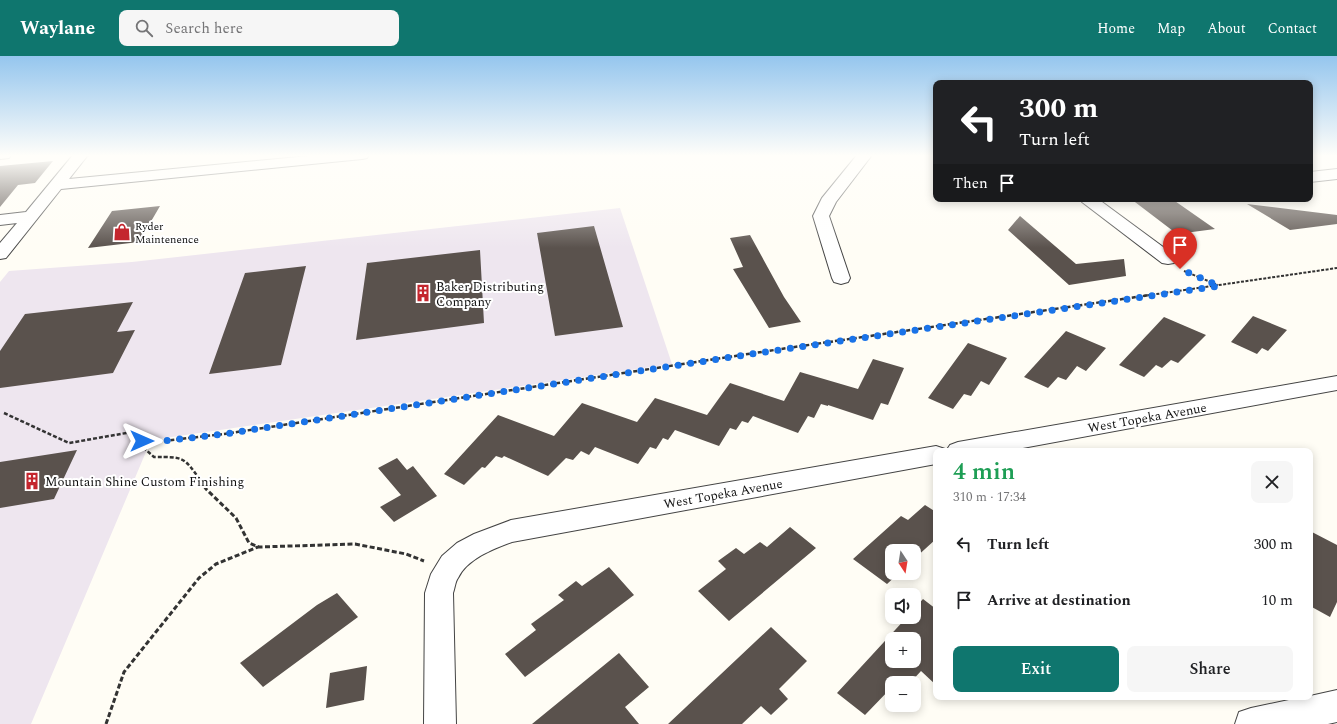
<!DOCTYPE html>
<meta charset="utf-8">
<style>
:root{--surface:#fff;--page:#f6f6f6;--text:#202124;--muted:#757577;--accent:#0f766e}
body{margin:0;font-family:Spectral,serif;background:var(--page);color:var(--text);height:100vh;display:flex;flex-direction:column;font-size:15px;white-space:nowrap}
*{box-sizing:border-box;margin:0}
p{font-size:13px;color:var(--muted)}
.icon{flex:none;width:22px;height:22px;fill:none;stroke:currentColor;stroke-width:2;stroke-linecap:round;stroke-linejoin:round}
.map{position:relative;flex:1;overflow:hidden}
.sheet{position:absolute;left:933px;top:392px;width:380px;height:252px;display:flex;flex-direction:column;background:var(--surface);border-radius:8px;box-shadow:0 2px 10px #0003}
.sheet>*{flex:none}
.guide{position:absolute;left:933px;top:24px;width:380px;height:122px;border-radius:8px;box-shadow:0 2px 10px #0003;background:#202124;color:#fff;overflow:hidden}
.needle{width:26px;rotate:168deg}
.fabs{position:absolute;left:885px;top:488px;display:grid;gap:8px}
.fabs a{display:grid;place-items:center;width:36px;height:36px;border-radius:8px;background:var(--surface);box-shadow:0 2px 10px #0003;font-size:20px}
.pin{position:absolute;display:grid;place-items:center;width:34px;height:34px;color:#fff;margin:-41px -17px;border-radius:50% 50% 50% 0;rotate:-45deg;box-shadow:0 0 4px #0007}
.pin .icon{rotate:45deg}
.me{position:absolute;width:44px;margin:-22px;rotate:90deg;stroke-linejoin:round;filter:drop-shadow(0 0 3px #0008)}
.turn{display:flex;align-items:center;gap:14px;height:84px;padding:0 20px;font-size:18px}
.turn .icon{width:52px;height:52px;stroke-width:2.5}
.turn b{display:block;font-size:28px;line-height:34px}
.then{display:flex;align-items:center;height:38px;padding:0 20px;background:#0003;gap:8px;font-size:15px}
.round{display:grid;place-items:center;flex:none;width:42px;height:42px;border-radius:8px;background:var(--page)}
.summary{display:flex;align-items:center;justify-content:space-between;height:68px;padding:0 20px}
h1{font-size:24px;font-weight:600;line-height:30px;color:#1e9e55}
.action{display:flex;gap:8px;margin-top:auto;padding:8px 20px}
.action a{flex:1;height:46px;border-radius:8px;background:var(--accent);color:#fff;font-size:16px;font-weight:600;line-height:46px;text-align:center}
.action a+a{background:var(--page);color:var(--text)}
ul{padding:0;list-style:none}
li{display:flex;align-items:center;gap:12px;height:56px;padding:0 20px}
li div{flex:1}
li b{display:block;font-size:15px}
li em{font-style:normal}
header{display:flex;align-items:center;gap:24px;box-sizing:border-box;height:56px;padding:0 20px;background:var(--accent);color:#fff}
header strong{font-size:19px}
nav{display:flex;gap:22px;margin-inline-start:auto;font-size:14px}
.search{width:280px;height:36px;background:var(--page);display:flex;align-items:center;gap:10px;box-sizing:border-box;padding:0 14px;border-radius:8px;color:var(--muted);font-size:15px}
.map>svg:first-child{display:block}
.industrial{fill:#eee6ef}
.building{fill:#5a524d;fill-rule:evenodd}
.lines{fill:none;stroke-linecap:round;stroke-linejoin:round}
.street-casing{stroke:#444;stroke-width:2}
.path-far2{stroke:#333;stroke-width:2;stroke-dasharray:3 1.5;stroke-linecap:butt}
.path-far1{stroke:#333;stroke-width:2.5;stroke-dasharray:4 2;stroke-linecap:butt}
.path{stroke:#333;stroke-width:3;stroke-dasharray:5 2.5;stroke-linecap:butt}
.street{fill:#fff;fill-rule:evenodd}
.route{stroke:#1a73e8;stroke-width:7;stroke-dasharray:0 12.6}
.labels{text-anchor:middle;stroke-width:4;stroke-linejoin:round;paint-order:stroke}
.far-poi-label{font-size:11px;fill:#111;stroke:#fff;text-anchor:start}
.poi-label{font-size:13px;fill:#111;stroke:#fff;text-anchor:start}
.street-label{font-size:13px;fill:#111;stroke:#fff}
</style>
<header>
<strong>Waylane</strong>
<div class="search"><svg class="icon" aria-label="search" viewBox="0 0 24 24"><circle cx="10" cy="10" r="6"/><path d="M15 15l6 6"/></svg>Search here</div>
<nav><a>Home</a><a>Map</a><a>About</a><a>Contact</a></nav>
</header>
<div class="map">
<svg width="1337" height="668" viewBox="0 0 1337 668">
<rect width="100%" height="100%" fill="#fffdf5"/>
<path class="industrial" d="M620,152L672,308L151,384L31,668H0V226L9,215L132,206Z"/>
<path class="building" d="M53,105L35,127L18,129L0,151V110Z
M1131,143H1172L1215,173L1177,178Z
M1247,148L1337,159V168L1290,174Z
M160,150L139,186L88,192L112,155Z
M1020,160L1076,208L1124,203L1126,220L1069,229L1008,174Z
M594,170L623,271L555,280L537,177Z
M750,179L784,241L801,266L769,272L733,213L743,211L730,182Z
M480,194L484,267L356,284L367,207Z
M306,210L281,309L209,318L245,217Z
M133,246L117,276L135,274L113,317L0,332V295L25,258Z
M1253,260L1287,274L1268,295L1262,292L1257,298L1231,286Z
M1164,261L1206,279L1178,307L1171,304L1162,312L1156,309L1144,321L1119,309Z
M1066,275L1106,292L1086,315L1077,310L1066,324L1058,321L1048,332L1024,321Z
M968,287L1007,302L989,329L981,325L971,340L964,338L953,353L928,342Z
M873,303L904,312L888,349L881,347L873,364L828,349V350L821,348L814,362L808,360L798,377L753,360L748,367L742,365L736,374L730,372L719,390L675,374L668,384L663,382L656,393L650,391L638,408L595,391L589,399L581,395L573,404L566,402L548,420L504,400L502,402L496,400L485,412L482,411L464,429L444,418L498,359L554,380L582,347L637,366L655,342L707,359L730,327L784,345L800,316L858,333Z
M77,394L54,443L0,452V406Z
M397,402L407,414L413,410L437,440L394,466L380,451L401,439L378,412Z
M925,449L936,456V483L914,503V495H892V517H899L887,528L853,503L901,460L908,464Z
M790,471L816,492L729,565L698,535L726,513L718,505L736,492L744,498L760,486L767,491Z
M1310,475L1337,489V546L1330,561L1310,550Z
M609,511L634,539L525,621L505,598L536,574L531,568L564,544L558,539L576,525L582,530Z
M337,537L358,561L286,614L263,631L240,607L317,549Z
M923,543L936,553V629L921,615L910,627H892V631L865,659L837,637L907,561H914V553ZM892,583H914V605H892Z
M771,571L807,605L779,633L788,643L771,659L761,650L742,668H668Z
M619,597L649,631L625,651L639,668H532Z
M367,610L364,644L326,652L330,617Z"/>
<g class="lines">
<g class="street-casing">
<path id="street" d="M0,99H11L9,102L0,103Z
M73,99H88L69,123L319,99H369L367,102L362,103L61,133L6,202L0,203V187L17,167L0,169V159L26,156Z
M857,99H872L836,146L829,160L850,222L848,226L841,228L834,226L832,222L813,160L822,142Z
M1337,113V123L1310,126V116Z
M1080,143H1098L1174,199L1177,203L1174,207L1168,208L1162,207L1082,146Z
M1337,320V334L1006,395H946L950,389L958,386Z
M936,390L945,393L946,395H936V408L512,486C493,493 467,503 458,522C455,526 455,532 453,537L456,668H424L425,537L431,518L442,500L457,487L474,478L511,464Z
M1337,634V666L1328,668H1235L1239,656L1251,652L1303,641H1310V640Z"/>
</g>
<path class="path-far2" d="M1184,215L1218,229
M1143,240L1337,212"/>
<path class="path-far1" d="M4,357L69,387L132,376L138,377L142,380V385H163L224,378L781,293L1150,239
M142,385L146,394L154,401C184,401 183,400 201,425"/>
<path class="path" d="M200,424L206,433L236,462L249,487L259,491L355,488L406,498L424,505
M106,668L124,616L199,522L216,508L258,491"/>
<use href="#street" class="street"/>
</g>
<linearGradient id="sky" x2="0" y2="1"><stop stop-color="#95c6ee"/><stop offset="0.52" stop-color="#fffefa"/><stop offset="1" stop-color="#fffefa" stop-opacity="0"/></linearGradient>
<rect width="1337" height="192" fill="url(#sky)"/>
<g class="lines">
<path class="route" d="M142,385H163L224,378L765,296L1219,230L1180,213"/>
</g>
<defs>
<g id="shop-bare" transform="scale(1.38)"><path d="M-5-2.5h2.3a2.7 3.5 0 0 1 5.4 0H5L5.5 6h-11ZM-1.5-2.5h3a1.5 2.3 0 0 0-3 0Z" fill="#c4262e" stroke="#fff" stroke-width="2.5" paint-order="stroke"/></g>
<g id="building-bare" transform="scale(1.38)"><path d="M-4-6H4V6H1V3H-1V6H-4ZM-2.5-4.3h1.7v1.8h-1.7ZM.8-4.3h1.7v1.8H.8ZM-2.5-1h1.7V.8h-1.7ZM.8-1h1.7V.8H.8Z" fill="#c4262e" stroke="#fff" stroke-width="2.5" paint-order="stroke"/></g>
</defs>
<g fill-rule="evenodd">
<use href="#shop-bare" x="122" y="176"/>
<use href="#building-bare" x="423" y="237"/>
<use href="#building-bare" x="32" y="425"/>
</g>
<g class="labels">
<g class="far-poi-label">
<text x="135" y="174">Ryder<tspan x="135" dy="13">Maintenence</tspan></text>
</g>
<g class="poi-label">
<text x="436" y="235">Baker Distributing<tspan x="436" dy="15">Company</tspan></text>
<text x="45" y="430">Mountain Shine Custom Finishing</text>
</g>
<g class="street-label">
<text transform="translate(1147 361) rotate(-10)" y="5">West Topeka Avenue</text>
<text transform="translate(723 437) rotate(-10)" y="5">West Topeka Avenue</text>
</g>
</g>
</svg>
<div class="fabs">
<a><svg class="needle" viewBox="-14 -14 28 28"><path d="M0-13l5 13h-10z" fill="#e53935"/><path d="M0 13l5-13h-10z" fill="#757577"/></svg></a>
<a><svg class="icon" aria-label="sound" viewBox="0 0 24 24"><path d="M4 9h4l5-4v14l-5-4H4zM17 9q2 3 0 6"/></svg></a>
<a>+</a>
<a>−</a>
</div>
<div class="pin" style="left:1180px;top:213px;background:#d93025"><svg class="icon" aria-label="arrive" viewBox="0 0 24 24"><path d="M6 21V4h12l-3 4 3 4H6"/></svg></div>
<svg class="me" style="left:142px;top:385px" viewBox="-20 -20 40 40"><path d="M0-17L14 15 0 8-14 15z" fill="#1a73e8" stroke="#fff" stroke-width="4"/></svg>
<div class="guide">
<div class="turn"><svg class="icon" aria-label="left" viewBox="0 0 24 24"><path d="M17 20v-9H6M10 6l-5 5 5 5"/></svg><div><b>300 m</b>Turn left</div></div>
<div class="then">Then<svg class="icon" aria-label="arrive" viewBox="0 0 24 24"><path d="M6 21V4h12l-3 4 3 4H6"/></svg></div>
</div>
<section class="sheet">
<div class="summary"><div><h1>4 min</h1><p>310 m · 17:34</p></div><a class="round"><svg class="icon" aria-label="close" viewBox="0 0 24 24"><path d="M6 6l12 12M18 6L6 18"/></svg></a></div>
<ul>
<li><svg class="icon" aria-label="left" viewBox="0 0 24 24"><path d="M17 20v-9H6M10 6l-5 5 5 5"/></svg><div><b>Turn left</b></div><em>300 m</em></li>
<li><svg class="icon" aria-label="arrive" viewBox="0 0 24 24"><path d="M6 21V4h12l-3 4 3 4H6"/></svg><div><b>Arrive at destination</b></div><em>10 m</em></li>
</ul>
<div class="action"><a>Exit</a><a>Share</a></div>
</section>
</div>
